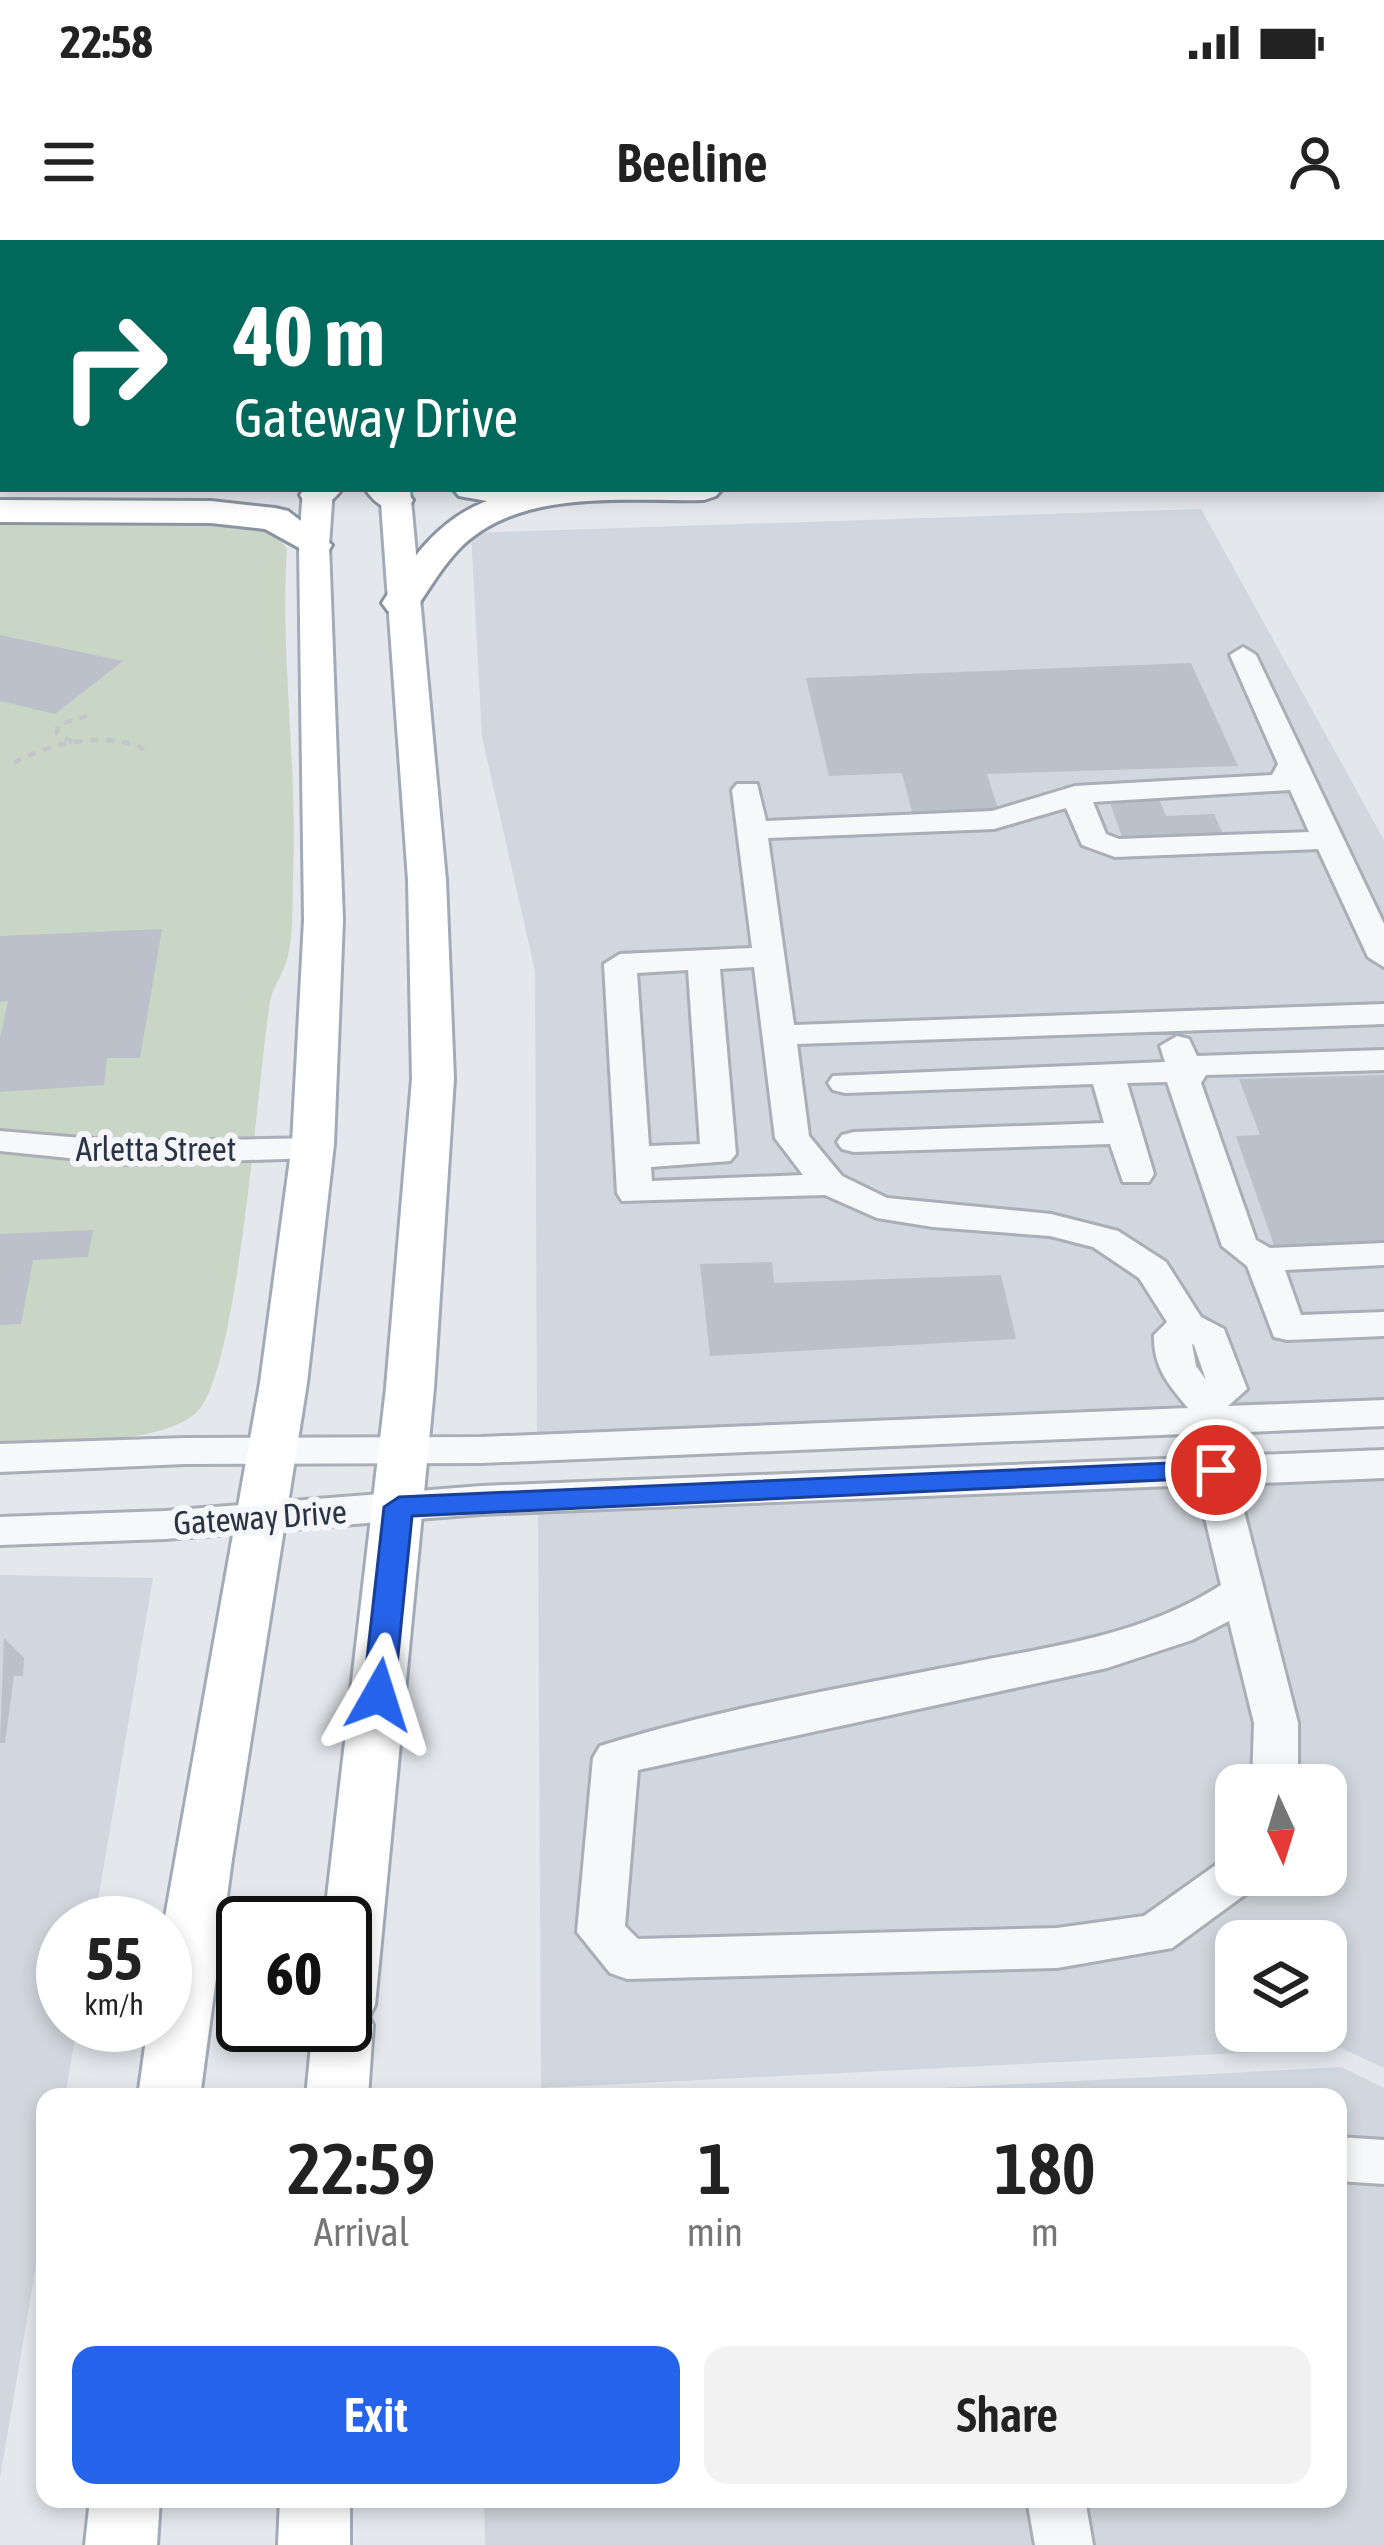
<!DOCTYPE html>
<style>
:root{--surface:#fff;--page:#f2f2f2;--text:#222;--muted:#767676;--accent:#2563eb}
body{margin:0;font-family:"Asap Condensed",sans-serif;background:var(--page);color:var(--text);height:100vh;display:flex;flex-direction:column;font-size:45px;white-space:nowrap}
*{box-sizing:border-box;margin:0}
p{font-size:39px;color:var(--muted)}
.icon{flex:none;width:66px;height:66px;fill:none;stroke:currentColor;stroke-width:2;stroke-linecap:round;stroke-linejoin:round}
.map{position:relative;flex:1;overflow:hidden}
.drawer{position:absolute;left:36px;top:1848px;width:1311px;height:420px;display:flex;flex-direction:column;background:var(--surface);border-radius:24px;box-shadow:0 6px 18px #0003}
.drawer>*{flex:none}
.banner{position:absolute;left:0px;top:0px;width:1386px;height:252px;box-shadow:0 6px 18px #0003;background:#00695c;color:#fff;overflow:hidden}
.needle{width:78px;rotate:176deg}
.fabs{position:absolute;left:1215px;top:1524px;display:grid;gap:24px}
.fabs a{display:grid;place-items:center;width:132px;height:132px;border-radius:24px;background:var(--surface);box-shadow:0 6px 18px #0003;font-size:60px}
.speed{position:absolute;left:36px;top:1656px;display:flex;gap:24px;font-size:60px;font-weight:700;text-align:center}
.speed>*{display:grid;place-content:center;width:156px;height:156px;border-radius:50%;background:var(--surface);box-shadow:0 6px 18px #0003;line-height:1}
.speed small{font-size:30px;font-weight:400}
.speed .limit{border:6px solid #111;border-radius:18px;background:#fff;color:#111}
.pin{position:absolute;display:grid;place-items:center;width:102px;height:102px;color:#fff;margin:-51px;border:6px solid #fff;border-radius:50%;box-shadow:0 3px 12px #0007}
.me{position:absolute;width:132px;margin:-66px;rotate:6deg;stroke-linejoin:round;filter:drop-shadow(0 0 9px #0008)}
.turn{display:flex;align-items:center;gap:42px;height:252px;padding:0 36px;font-size:54px}
.turn .icon{width:156px;height:156px;stroke-width:2.5}
.turn b{display:block;font-size:84px;line-height:102px}
.eta{display:flex;justify-content:space-evenly;align-items:center;height:204px;text-align:center}
.eta b{font-size:72px;font-weight:600;line-height:84px}
.button{display:flex;gap:24px;margin-top:auto;padding:24px 36px}
.button a{flex:1;height:138px;border-radius:24px;background:var(--accent);color:#fff;font-size:48px;font-weight:600;line-height:138px;text-align:center}
.button a+a{background:var(--page);color:var(--text)}
.status{display:flex;justify-content:space-between;align-items:center;height:84px;padding:0 60px;background:var(--surface);direction:ltr}
.status svg{height:33px;fill:currentColor}
header{display:flex;justify-content:space-between;align-items:center;height:156px;padding:0 36px;background:var(--surface);font-size:54px;font-weight:600}
.map>svg:first-child{display:block}
.built{fill:#d2d6de;fill-rule:evenodd}
.green{fill:#c9d6c5}
.building{fill:#bbc0ca}
.lines{fill:none;stroke-linecap:round;stroke-linejoin:round}
.minor-casing{stroke:#a9aeb7;stroke-width:6}
.major-casing{stroke:#a3abb8;stroke-width:6}
.highway-casing{stroke:#8b94a3;stroke-width:6}
.path{stroke:#c2c5cb;stroke-width:4.5;stroke-dasharray:8 8;stroke-linecap:butt}
.minor{fill:#f7f8fa;fill-rule:evenodd}
.major{fill:#fff;fill-rule:evenodd}
.highway{fill:#fff;fill-rule:evenodd}
.route{fill:#2563eb;stroke:#184099;stroke-width:3}
.labels{text-anchor:middle;stroke-width:12;stroke-linejoin:round;paint-order:stroke}
.street-label{font-size:33px;fill:#2b3445;stroke:#f4f6f9}
</style>
<div class="status"><b>22:58</b><svg viewBox="0 0 49 12"><path d="M0 12V9h3v3zM5 12V6h3v6zM10 12V3h3v9zM15 12V0h3v12zM26 1h20v11H26zM47 4h2v5h-2z"/></svg></div>
<header><svg class="icon" aria-label="menu" viewBox="0 0 24 24"><path d="M4 6h16M4 12h16M4 18h16"/></svg>Beeline<svg class="icon" aria-label="person" viewBox="0 0 24 24"><circle cx="12" cy="8" r="4"/><path d="M4 21q1-7 8-7t8 7"/></svg></header>
<div class="map">
<svg width="1384" height="2305" viewBox="0 0 1384 2305">
<rect width="100%" height="100%" fill="#e4e7ec"/>
<path class="built" d="M1201,269L1384,600V1158L537,1193L535,731L482,497L471,293Z
M1384,1239V1828L1341,1808L541,1848L538,1274ZM1236,1545H1326V1635H1236ZM1236,1701H1326V1791H1236Z
M0,1335L153,1338L94,1683H63V1785H77L65,1857H45V1972L0,2238Z
M1341,1827L1384,1848V2305H485L484,2259H1338V1857H774Z"/>
<path class="green" d="M217,282C240,284 274,288 287,309C280,419 298,528 293,638C292,664 294,695 287,720C283,734 272,748 270,762C258,833 239,1135 196,1173C156,1207 52,1201 0,1202V284Z"/>
<path class="building" d="M0,395L123,421L55,474L0,461Z
M1191,423L1238,526L987,534L998,569L912,572L902,533L829,536L806,438Z
M1159,559L1166,576L1214,574L1223,594L1122,597L1109,560Z
M162,689L140,818H107L104,845L0,852V798L8,761L0,762V696Z
M1384,835V1011L1277,1014L1236,896L1260,895L1239,839Z
M93,990L88,1017L33,1020L21,1084L0,1085V994Z
M772,1022L774,1043L1001,1035L1016,1099L710,1116L700,1024Z
M4,1398L24,1418L23,1436H14L5,1503H0Z"/>
<g class="lines">
<g class="minor-casing">
<path id="minor" d="M463,0H483V3H463Z
M1383,7H1384V19H1383Z
M1383,96H1384V110H1383Z
M1243,407L1256,415L1384,684V727L1368,717L1318,609L1115,617L1082,605L1066,568L994,589L768,598L794,785L1384,764V784L797,804L809,896L842,936L887,958L1051,974L1118,991L1166,1022L1201,1077L1224,1089L1247,1149L1228,1166L1384,1160V1186L1224,1193L1230,1216L1384,1210V1238L1237,1244L1298,1483V1545H1252L1254,1483L1229,1381L1192,1400L1107,1428L638,1530L625,1686L638,1699L1057,1688L1144,1676L1220,1622L1236,1617V1635H1260L1254,1648L1172,1708L1057,1728L627,1739L610,1733L577,1692L593,1518L600,1506C716,1470 840,1448 959,1425C1051,1406 1140,1397 1221,1345L1197,1245L481,1274L165,1299L0,1305V1277L165,1271L481,1246L1190,1218L1184,1194L481,1223L185,1224L0,1232V1204L185,1198L481,1197L1188,1168C1171,1147 1153,1129 1154,1095L1167,1082L1139,1038L1093,1007L1050,996L933,987L877,978L825,955L622,961L617,953L604,724L620,714L752,708L732,550L737,544H757L766,581L992,571L1075,546L1272,535L1278,524L1230,415ZM1290,550L1309,592L1119,599L1106,594L1093,562ZM754,727L775,898L803,935L652,941L651,927L730,921L736,914L720,729ZM688,730L700,904L649,906L637,733ZM1192,1104L1194,1105L1206,1140L1196,1126Z
M1177,796L1189,799L1197,816L1384,810V830L1206,835L1201,843L1256,1000L1270,1008L1384,1003V1025L1285,1030L1301,1075L1384,1072V1096L1287,1100L1274,1097L1247,1026L1222,1006L1167,842L1127,843L1154,934L1149,942H1123L1110,904L854,912L842,909L837,902L842,895L854,892L1104,883L1093,844L845,853L833,850L828,843L833,836L1165,822L1160,806Z
M0,891L128,902L313,898L325,901L330,908L325,915L313,918L128,924L0,911Z
M1338,1897L1384,1900V1944L1338,1941Z
M1027,2259H1085L1093,2305H1035Z"/>
</g>
<g class="major-casing">
<path id="major" d="M326,0H350V3H326Z
M396,0H420V3H396Z
M303,249H333L329,305L343,680L334,904L307,1143L232,1619L200,1857H138L148,1785H165L164,1683L260,1143L292,904L304,680L299,305Z
M380,249H410L446,640L454,839L434,1148L375,1765L369,1777L373,1785L368,1857H306L313,1785H345V1683H324L386,1148L412,839L408,640Z
M90,2259H160L157,2305H85Z
M280,2259H350V2305H278Z"/>
</g>
<g class="highway-casing">
<path id="highway" d="M1383,161H1384V181H1383Z
M0,167H3V187H0Z
M1383,220H1384V240H1383Z
M304,249H342C331,264 323,267 305,263L300,255Z
M365,249H404L413,260L408,268C388,272 377,266 365,249Z
M453,249H722L716,256L704,260C626,262 526,248 464,304C444,323 430,348 414,371H388L382,363C411,320 437,280 487,261L459,256Z
M0,260L211,261L275,268L288,271L332,305L327,313L314,316L265,289L211,283L0,282Z"/>
</g>
<path class="path" d="M72,502L57,493L58,485L92,474
M14,523C48,503 105,491 142,508L143,519"/>
<use href="#minor" class="minor"/>
<use href="#major" class="major"/>
<use href="#highway" class="highway"/>
</g>
<path class="route" d="M1216,1221L1231,1230L1226,1237L412,1276L394,1455L389,1463H368L363,1455L384,1267L399,1257Z"/>
<g class="labels">
<g class="street-label">
<text x="156" y="921">Arletta Street</text>
<text transform="translate(260 1277) rotate(-4)" y="12">Gateway Drive</text>
</g>
</g>
</svg>
<div class="fabs">
<a><svg class="needle" viewBox="-14 -14 28 28"><path d="M0-13l5 13h-10z" fill="#e53935"/><path d="M0 13l5-13h-10z" fill="#767676"/></svg></a>
<a><svg class="icon" aria-label="layers" viewBox="0 0 24 24"><path d="M12 4l9 5-9 5-9-5zM3 14l9 5 9-5"/></svg></a>
</div>
<div class="speed"><div>55<small>km/h</small></div><div class="limit">60</div></div>
<div class="pin" style="left:1216px;top:1230px;background:#d93025"><svg class="icon" aria-label="arrive" viewBox="0 0 24 24"><path d="M6 21V4h12l-3 4 3 4H6"/></svg></div>
<svg class="me" style="left:379px;top:1455px" viewBox="-20 -20 40 40"><path d="M0-17L14 15 0 8-14 15z" fill="#2563eb" stroke="#fff" stroke-width="4"/></svg>
<div class="banner">
<div class="turn"><svg class="icon" aria-label="right" viewBox="0 0 24 24"><path d="M7 20v-9h11M14 6l5 5-5 5"/></svg><div><b>40 m</b>Gateway Drive</div></div>
</div>
<section class="drawer">
<div class="eta">
<div><b>22:59</b><p>Arrival</p></div>
<div><b>1</b><p>min</p></div>
<div><b>180</b><p>m</p></div>
</div>
<div class="button"><a>Exit</a><a>Share</a></div>
</section>
</div>
